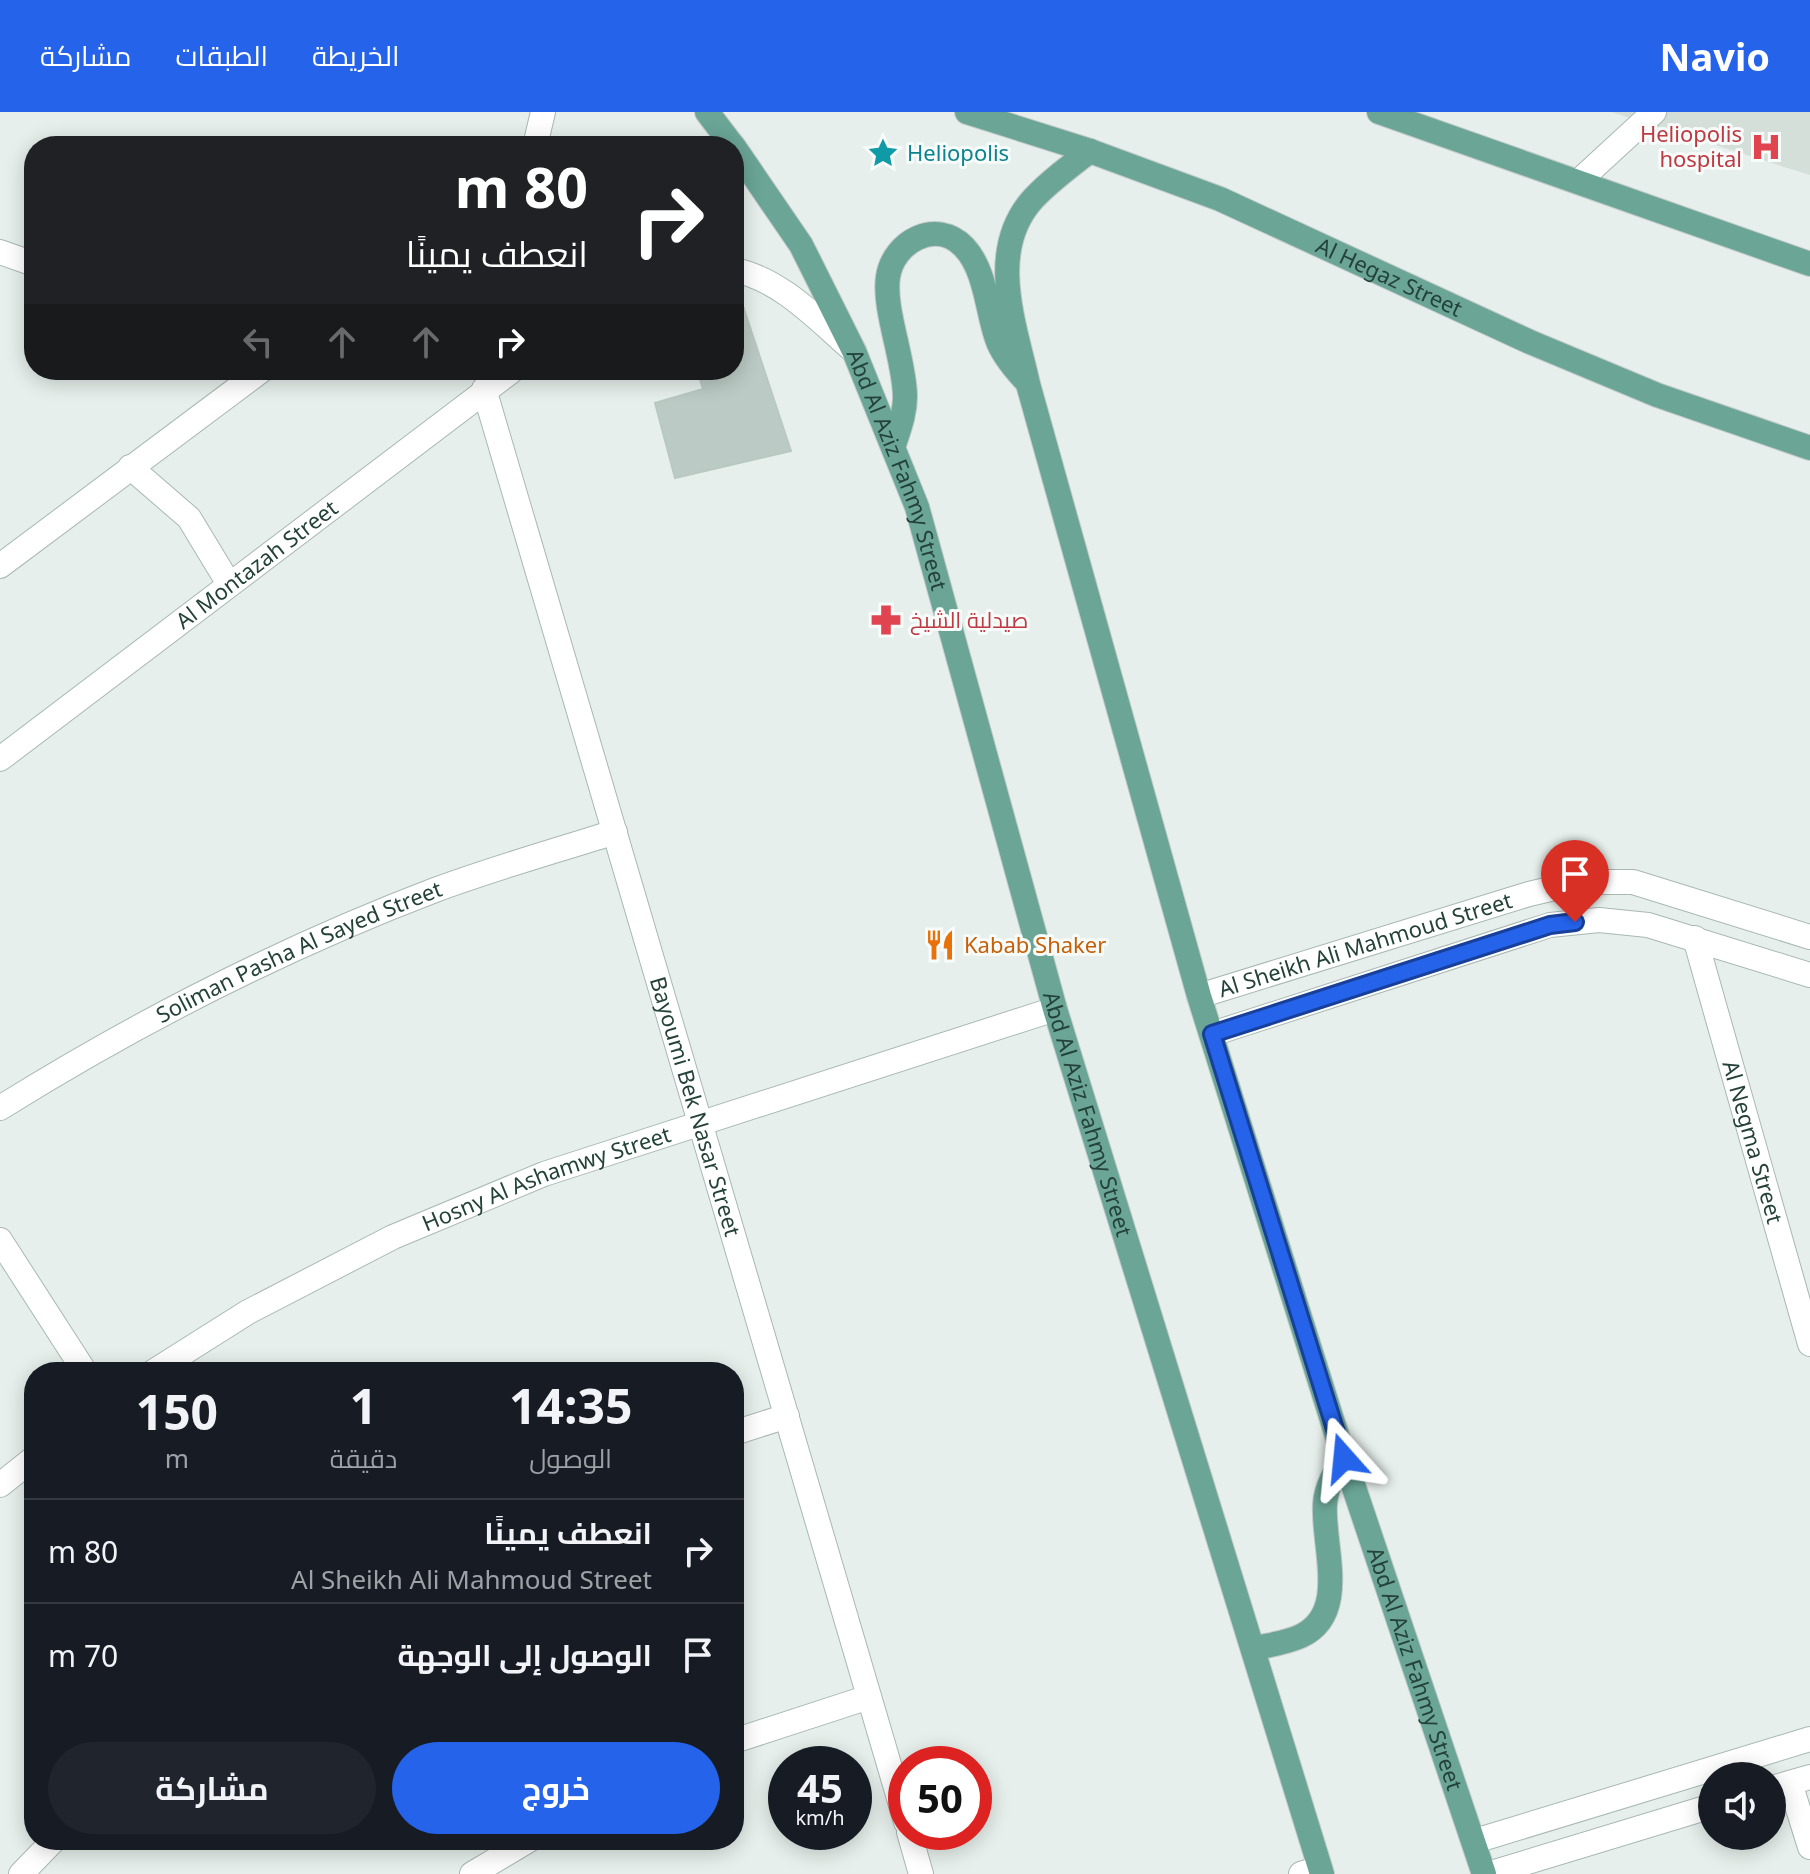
<!DOCTYPE html>
<html lang="ar">
<meta charset="utf-8">
<style>
:root{--surface:#171b24;--page:#20242c;--text:#f1f3f6;--muted:#9ea1a6;--line:#363941;--accent:#2563eb}
body{margin:0;font-family:"Noto Sans",Cairo,sans-serif;background:var(--page);color:var(--text);direction:rtl;height:100vh;display:flex;flex-direction:column;font-size:30px;white-space:nowrap}
*{box-sizing:border-box;margin:0}
p{font-size:26px;color:var(--muted)}
.icon{flex:none;width:44px;height:44px;fill:none;stroke:currentColor;stroke-width:2;stroke-linecap:round;stroke-linejoin:round}
.map{position:relative;flex:1;overflow:hidden;direction:ltr}
.drawer{position:absolute;left:24px;top:1250px;width:720px;height:488px;display:flex;flex-direction:column;background:var(--surface);border-radius:32px;box-shadow:0 4px 20px #0003;direction:rtl}
.drawer>*{flex:none}
.banner{position:absolute;left:24px;top:24px;width:720px;height:244px;border-radius:32px;box-shadow:0 4px 20px #0003;direction:rtl;background:#202124;color:#fff;overflow:hidden}
.fabs{position:absolute;left:1698px;top:1650px;display:grid;gap:16px}
.fabs a{display:grid;place-items:center;width:88px;height:88px;border-radius:50%;background:var(--surface);box-shadow:0 4px 20px #0003;font-size:40px}
.speed{position:absolute;left:768px;top:1634px;display:flex;gap:16px;font-size:40px;font-weight:700;text-align:center}
.speed>*{display:grid;place-content:center;width:104px;height:104px;border-radius:50%;background:var(--surface);box-shadow:0 4px 20px #0003;line-height:1}
.speed small{font-size:20px;font-weight:400}
.speed .limit{border:12px solid #d22;background:#fff;color:#111}
.pin{position:absolute;display:grid;place-items:center;width:68px;height:68px;color:#fff;margin:-82px -34px;border-radius:50% 50% 50% 0;rotate:-45deg;box-shadow:0 0 8px #0007}
.pin .icon{rotate:45deg}
.me{position:absolute;width:88px;margin:-44px;rotate:342deg;stroke-linejoin:round;filter:drop-shadow(0 0 6px #0008)}
.turn{display:flex;align-items:center;gap:28px;height:168px;padding:0 24px;font-size:36px}
.turn .icon{width:104px;height:104px;stroke-width:2.5}
.turn b{display:block;font-size:56px;line-height:68px}
.lanes{display:flex;align-items:center;height:76px;padding:0 24px;background:#0003;justify-content:center;gap:40px;direction:ltr}
.lanes .off{opacity:.35}
.eta{display:flex;justify-content:space-evenly;align-items:center;height:136px;text-align:center}
.eta b{font-size:48px;font-weight:700;line-height:56px}
.primary-button{display:flex;gap:16px;margin-top:auto;padding:16px 24px}
.primary-button a{flex:1;height:92px;border-radius:48px;background:var(--accent);color:#fff;font-size:32px;font-weight:700;line-height:92px;text-align:center}
.primary-button a+a{background:var(--page);color:var(--text)}
ul{padding:0;list-style:none}
li{display:flex;align-items:center;gap:24px;height:104px;padding:0 24px;border-top:2px solid var(--line)}
li div{flex:1}
li b{display:block;font-size:30px}
li em{font-style:normal}
header{display:flex;align-items:center;gap:48px;box-sizing:border-box;height:112px;padding:0 40px;background:var(--accent);color:#fff}
header strong{font-size:38px}
nav{display:flex;gap:44px;margin-inline-start:auto;font-size:28px}
.map>svg:first-child{display:block}
.built{fill:#d4dfda}
.building{fill:#bbcac4;stroke:#b8c9c2;stroke-width:2}
.lines{fill:none;stroke-linecap:round;stroke-linejoin:round}
.minor-casing{stroke:#a8b8b2;stroke-width:26}
.major-casing{stroke:#c2cac8;stroke-width:26}
.minor{stroke:#fff;stroke-width:24}
.major{stroke:#6aa596;stroke-width:24}
.route-casing{stroke:#184099;stroke-width:20}
.route{stroke:#2563eb;stroke-width:14}
.labels{text-anchor:middle;stroke-width:6;stroke-linejoin:round;paint-order:stroke}
.health-label{font-size:22px;fill:#be3a42;stroke:#f7fbf9;text-anchor:end}
.culture-label{font-size:22px;fill:#0d838f;stroke:#f7fbf9;text-anchor:start}
.street-label{font-size:22px;fill:#24423a;stroke:#f7fbf9}
.food-label{font-size:22px;fill:#c56008;stroke:#f7fbf9;text-anchor:start}
</style>
<header>
<strong>Navio</strong>
<nav><a>الخريطة</a><a>الطبقات</a><a>مشاركة</a></nav>
</header>
<div class="map">
<svg width="1810" height="1762" viewBox="0 0 1810 1762">
<rect width="100%" height="100%" fill="#e6efeb"/>
<path class="built" d="M1612,0H1810V63L1633,7Z"/>
<path class="building" d="M742,191L791,339L675,366L655,291L703,277L697,258H734V193Z"/>
<g class="lines">
<g class="minor-casing">
<g id="minor">
<path d="M535,34L543,0"/>
<path d="M1579,69L1654,0"/>
<path d="M0,140L34,152"/>
<path d="M734,158C781,167 819,209 854,239"/>
<path id="s1" d="M484,277L906,1710"/>
<path d="M130,355L189,406L229,472"/>
<path d="M0,454L262,258"/>
<path id="s2" d="M0,647L513,258"/>
<path id="s3" d="M1695,826L1810,1232"/>
<path id="s4" d="M1199,884L1529,782L1580,770H1633L1810,825"/>
<path d="M1212,922L1550,813L1599,808L1648,813L1810,863"/>
<path id="s5" d="M0,996C138,910 283,836 435,778C494,756 555,739 615,720"/>
<path d="M0,1128L85,1260"/>
<path id="s6" d="M153,1260L248,1200L393,1125L544,1062L1055,897"/>
<path d="M734,1321L787,1304"/>
<path d="M0,1373L34,1346"/>
<path d="M734,1629L869,1585"/>
<path d="M1790,1671L1810,1735"/>
<path d="M1772,1676L1810,1665"/>
<path d="M909,1720L921,1762"/>
<path d="M1475,1729L1810,1627"/>
<path d="M21,1762L54,1728"/>
<path d="M472,1762L529,1728"/>
<path d="M1301,1762L1320,1756"/>
<path d="M1488,1762L1712,1694"/>
</g>
</g>
<g class="major-casing">
<g id="major">
<path d="M707,0L733,34"/>
<path id="s7" d="M967,0L1090,39L1220,87L1530,230L1657,283L1810,336"/>
<path d="M1379,0L1810,152"/>
<path id="s8" d="M734,35L801,133L854,239L917,395L1055,897L1322,1762"/>
<path id="s9" d="M1090,39C1070,54 1050,69 1033,87C986,139 1015,213 1028,272L1199,884L1344,1346L1484,1762"/>
<path d="M894,333C899,317 905,302 905,285C905,249 883,197 888,165C893,130 936,106 964,135C986,158 987,199 997,227C1002,242 1013,255 1024,267"/>
<path d="M1253,1537C1268,1533 1286,1531 1301,1524C1350,1501 1322,1433 1325,1392C1326,1375 1335,1360 1344,1346"/>
</g>
</g>
<use href="#minor" class="minor"/>
<use href="#major" class="major"/>
</g>
<g class="lines">
<g class="route-casing">
<path id="route" d="M1344,1346L1212,922L1550,813L1575,810"/>
</g>
<use href="#route" class="route"/>
</g>
<defs>
<g id="hospital-bare" transform="scale(2.4)"><path d="M-5-5h3v3.5h4V-5h3V5h-3V1.5h-4V5h-3Z" fill="#e0444e" stroke="#f7fbf9" stroke-width="2.5" paint-order="stroke"/></g>
<g id="sight-bare" transform="scale(2.4)"><path d="M0-6L1.8-2.2L6-1.7L2.9 1.2L3.7 5.4L0 3.3L-3.7 5.4L-2.9 1.2L-6-1.7L-1.8-2.2Z" fill="#0f9aa8" stroke="#f7fbf9" stroke-width="2.5" paint-order="stroke"/></g>
<g id="pharmacy-bare" transform="scale(2.4)"><path d="M-2-6h4v4h4v4h-4v4h-4v-4h-4v-4h4Z" fill="#e0444e" stroke="#f7fbf9" stroke-width="2.5" paint-order="stroke"/></g>
<g id="restaurant-bare" transform="scale(2.4)"><path d="M-5-6h1v4h1v-4h1v4h1v-4h1v5L-1.5 .5V6h-2V.5L-5-1ZM5-6V6H3V1.5H1.5Q1.5-4 5-6Z" fill="#e8710a" stroke="#f7fbf9" stroke-width="2.5" paint-order="stroke"/></g>
</defs>
<g fill-rule="evenodd">
<use href="#hospital-bare" x="1766" y="35"/>
<use href="#sight-bare" x="883" y="41"/>
<use href="#pharmacy-bare" x="886" y="508"/>
<use href="#restaurant-bare" x="940" y="833"/>
</g>
<g class="labels">
<g class="health-label">
<text x="1742" y="30">Heliopolis<tspan x="1742" dy="25">hospital</tspan></text>
<text x="910" y="516" text-anchor="start">صيدلية الشيخ</text>
</g>
<g class="culture-label">
<text x="907" y="49">Heliopolis</text>
</g>
<g class="street-label">
<text dy="8" stroke="none"><textPath href="#s7" startOffset="454">Al Hegaz Street</textPath></text>
<text dy="8" stroke="none"><textPath href="#s8" startOffset="364">Abd Al Aziz Fahmy Street</textPath></text>
<text dy="8" stroke="none"><textPath href="#s2" startOffset="322">Al Montazah Street</textPath></text>
<text dy="8" stroke="none"><textPath href="#s4" startOffset="174">Al Sheikh Ali Mahmoud Street</textPath></text>
<text dy="8" stroke="none"><textPath href="#s5" startOffset="338">Soliman Pasha Al Sayed Street</textPath></text>
<text dy="8" stroke="none"><textPath href="#s1" startOffset="748">Bayoumi Bek Nasar Street</textPath></text>
<text dy="8" stroke="none"><textPath href="#s8" startOffset="1036">Abd Al Aziz Fahmy Street</textPath></text>
<text dy="8" stroke="none"><textPath href="#s3" startOffset="212">Al Negma Street</textPath></text>
<text dy="8" stroke="none"><textPath href="#s6" startOffset="440">Hosny Al Ashamwy Street</textPath></text>
<text dy="8" stroke="none"><textPath href="#s9" startOffset="1610">Abd Al Aziz Fahmy Street</textPath></text>
</g>
<g class="food-label">
<text x="964" y="841">Kabab Shaker</text>
</g>
</g>
</svg>
<div class="fabs">
<a><svg class="icon" aria-label="sound" viewBox="0 0 24 24"><path d="M4 9h4l5-4v14l-5-4H4zM17 9q2 3 0 6"/></svg></a>
</div>
<div class="speed"><div>45<small>km/h</small></div><div class="limit">50</div></div>
<div class="pin" style="left:1575px;top:810px;background:#d93025"><svg class="icon" aria-label="arrive" viewBox="0 0 24 24"><path d="M6 21V4h12l-3 4 3 4H6"/></svg></div>
<svg class="me" style="left:1344px;top:1346px" viewBox="-20 -20 40 40"><path d="M0-17L14 15 0 8-14 15z" fill="#2563eb" stroke="#fff" stroke-width="4"/></svg>
<div class="banner">
<div class="turn"><svg class="icon" aria-label="right" viewBox="0 0 24 24"><path d="M7 20v-9h11M14 6l5 5-5 5"/></svg><div><b>80 m</b>انعطف يمينًا</div></div>
<div class="lanes"><svg class="icon off" aria-label="left" viewBox="0 0 24 24"><path d="M17 20v-9H6M10 6l-5 5 5 5"/></svg><svg class="icon off" aria-label="ahead" viewBox="0 0 24 24"><path d="M12 20V5M6 11l6-6 6 6"/></svg><svg class="icon off" aria-label="ahead" viewBox="0 0 24 24"><path d="M12 20V5M6 11l6-6 6 6"/></svg><svg class="icon" aria-label="right" viewBox="0 0 24 24"><path d="M7 20v-9h11M14 6l5 5-5 5"/></svg></div>
</div>
<section class="drawer">
<div class="eta">
<div><b>14:35</b><p>الوصول</p></div>
<div><b>1</b><p>دقيقة</p></div>
<div><b>150</b><p>m</p></div>
</div>
<ul>
<li><svg class="icon" aria-label="right" viewBox="0 0 24 24"><path d="M7 20v-9h11M14 6l5 5-5 5"/></svg><div><b>انعطف يمينًا</b><p>Al Sheikh Ali Mahmoud Street</p></div><em>80 m</em></li>
<li><svg class="icon" aria-label="arrive" viewBox="0 0 24 24"><path d="M6 21V4h12l-3 4 3 4H6"/></svg><div><b>الوصول إلى الوجهة</b></div><em>70 m</em></li>
</ul>
<div class="primary-button"><a>خروج</a><a>مشاركة</a></div>
</section>
</div>
